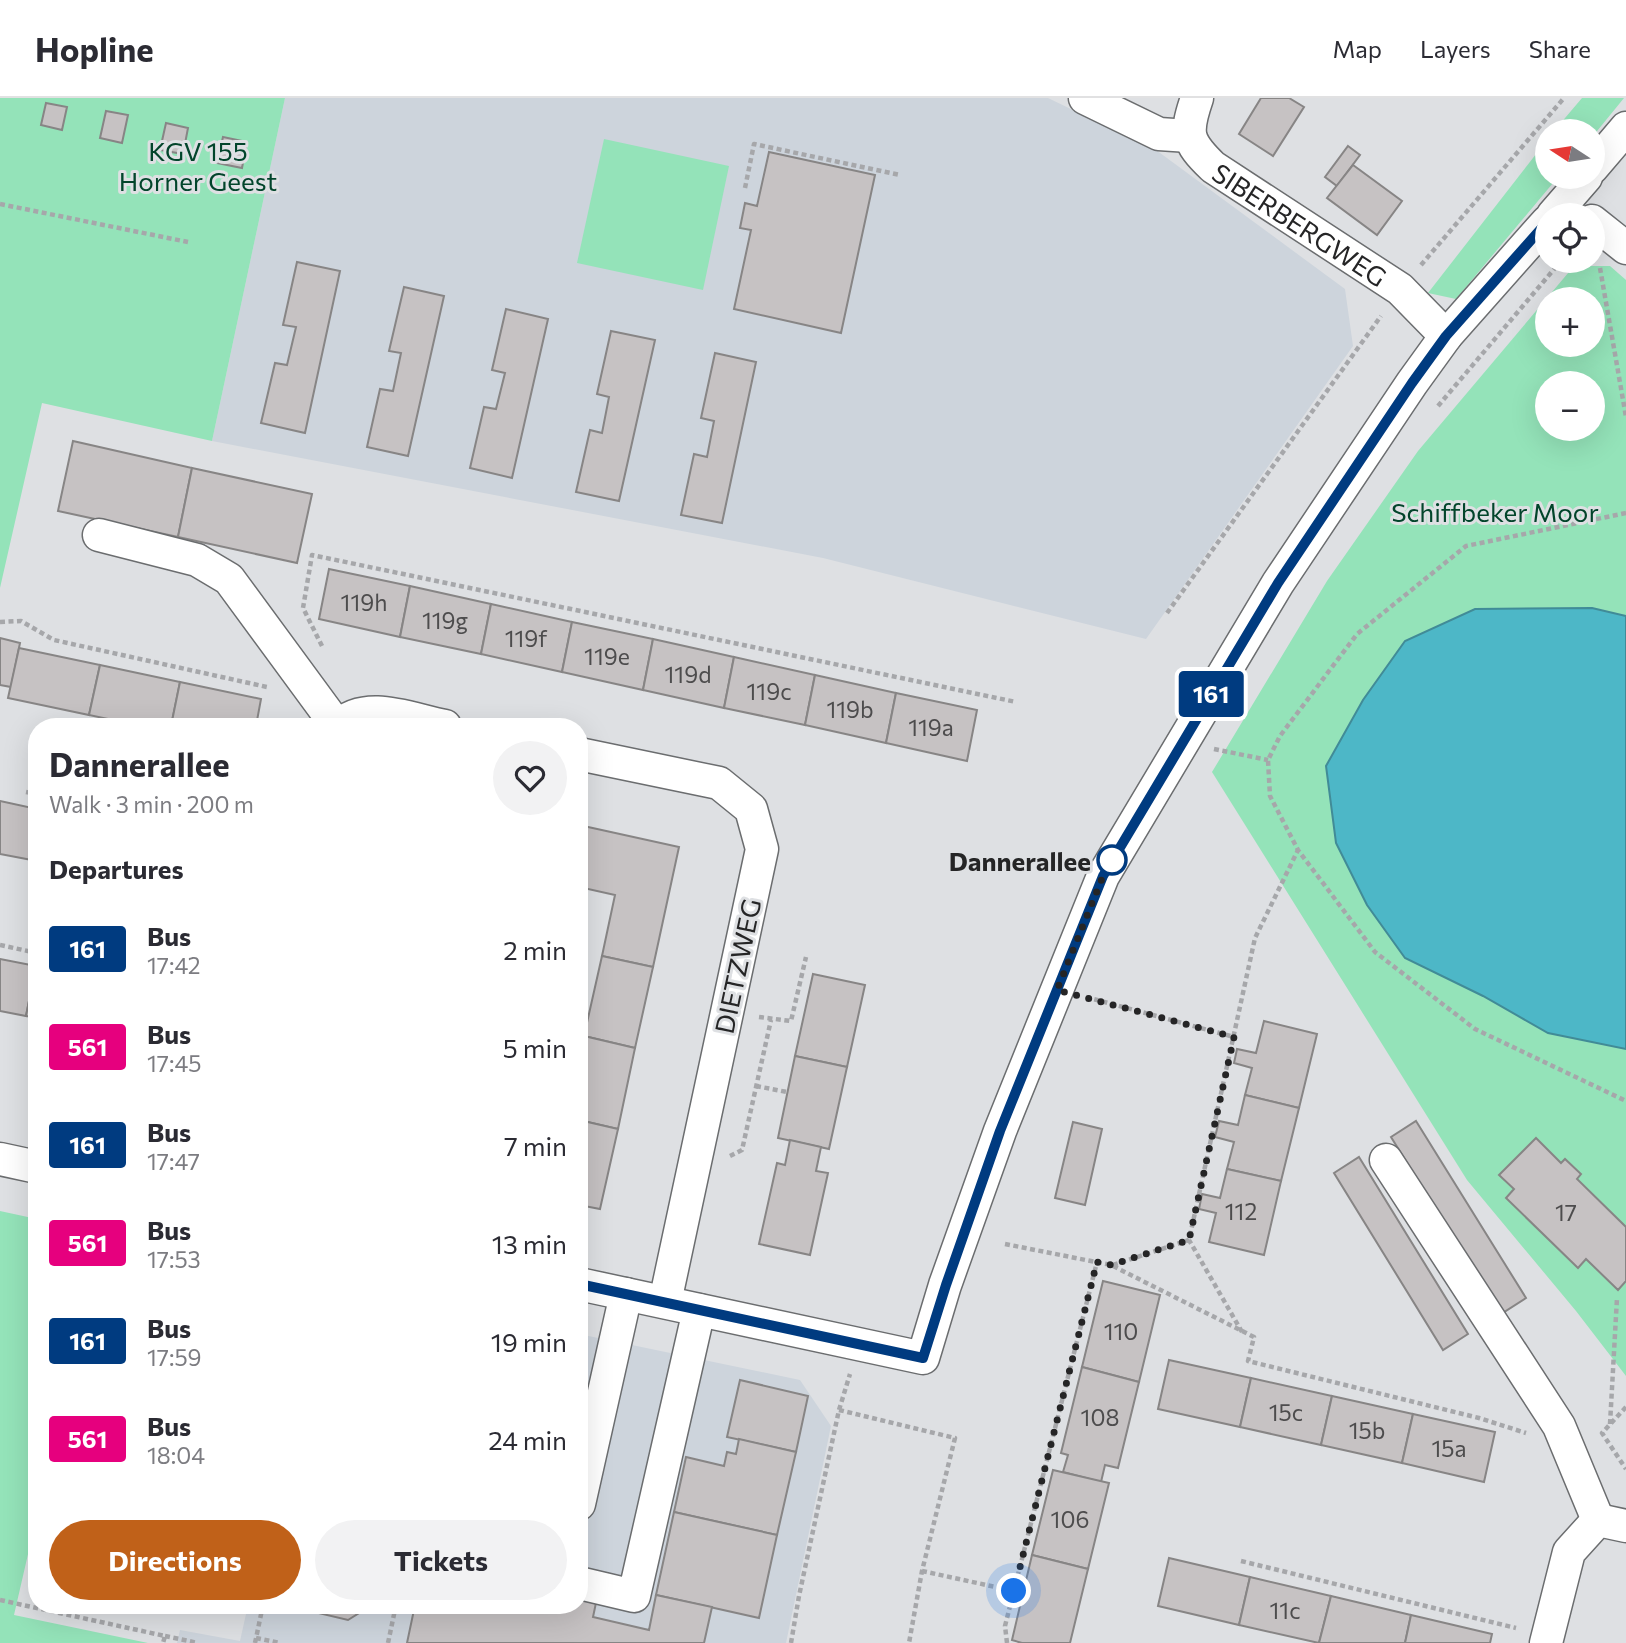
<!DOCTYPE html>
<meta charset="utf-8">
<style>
:root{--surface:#fff;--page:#f2f2f3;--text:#2b2b33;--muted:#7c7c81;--line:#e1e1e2;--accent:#c06119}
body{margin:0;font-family:Commissioner,sans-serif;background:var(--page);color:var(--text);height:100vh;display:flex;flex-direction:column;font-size:26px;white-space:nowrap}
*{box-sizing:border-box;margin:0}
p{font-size:23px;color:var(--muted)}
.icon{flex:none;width:38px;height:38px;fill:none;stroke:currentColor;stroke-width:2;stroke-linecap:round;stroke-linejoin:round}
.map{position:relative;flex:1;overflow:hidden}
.sheet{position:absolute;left:28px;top:620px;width:560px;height:896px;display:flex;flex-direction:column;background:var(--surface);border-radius:28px;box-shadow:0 7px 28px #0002}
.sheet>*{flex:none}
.badge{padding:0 14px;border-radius:5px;font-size:24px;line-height:46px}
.needle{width:46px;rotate:282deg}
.tools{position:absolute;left:1535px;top:21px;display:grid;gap:14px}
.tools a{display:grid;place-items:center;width:70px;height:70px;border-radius:50%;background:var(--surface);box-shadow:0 7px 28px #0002;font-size:35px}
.you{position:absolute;width:35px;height:35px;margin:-18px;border:5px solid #fff;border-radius:50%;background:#1a73e8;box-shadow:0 0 0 10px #1a73e833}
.map>.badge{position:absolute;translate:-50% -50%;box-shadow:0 0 0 4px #fff}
h2{padding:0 21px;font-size:26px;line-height:63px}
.round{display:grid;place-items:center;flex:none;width:74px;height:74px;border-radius:37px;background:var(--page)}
.summary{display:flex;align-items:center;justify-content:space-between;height:119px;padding:0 21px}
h1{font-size:33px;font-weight:700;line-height:52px}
.action{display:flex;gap:14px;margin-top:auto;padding:14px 21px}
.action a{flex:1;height:80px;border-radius:42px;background:var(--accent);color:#fff;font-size:28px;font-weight:700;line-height:80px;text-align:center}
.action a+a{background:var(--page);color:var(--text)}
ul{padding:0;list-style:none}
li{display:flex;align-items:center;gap:21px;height:98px;padding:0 21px}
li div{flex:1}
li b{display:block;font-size:26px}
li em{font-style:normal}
li .badge{min-width:77px;font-weight:700;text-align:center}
header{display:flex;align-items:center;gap:42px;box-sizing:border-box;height:98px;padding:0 35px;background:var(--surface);border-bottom:2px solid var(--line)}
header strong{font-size:33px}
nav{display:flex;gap:38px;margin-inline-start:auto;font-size:24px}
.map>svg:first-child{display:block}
.built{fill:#cdd4dc}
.green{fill:#94e3b9;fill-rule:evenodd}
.water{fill:#4db7c7;stroke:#418b97;stroke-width:2}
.building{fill:#c6c2c3;stroke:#878585;stroke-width:2}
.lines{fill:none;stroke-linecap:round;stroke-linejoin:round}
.minor-casing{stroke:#6b6d6f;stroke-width:35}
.path{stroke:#a6a7aa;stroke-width:4.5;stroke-dasharray:5 3.5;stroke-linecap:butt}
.minor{stroke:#fff;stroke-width:32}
.line-casing{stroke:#fff;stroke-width:16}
.line{stroke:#003b80;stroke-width:10}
.walk{stroke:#252526;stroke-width:7;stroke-dasharray:0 12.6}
.stop-dot{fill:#fff;stroke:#003b80;stroke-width:3.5}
.labels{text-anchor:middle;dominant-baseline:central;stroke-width:6;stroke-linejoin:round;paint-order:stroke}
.number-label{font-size:23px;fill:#4d4c4d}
.park-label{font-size:26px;fill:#02452b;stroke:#dee0e3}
.street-label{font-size:26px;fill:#252526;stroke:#dee0e3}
.stop-label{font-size:26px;font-weight:bold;fill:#252526;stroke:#dee0e3;text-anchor:end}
</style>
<header>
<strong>Hopline</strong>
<nav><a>Map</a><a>Layers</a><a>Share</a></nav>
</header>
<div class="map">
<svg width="1626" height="1545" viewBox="0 0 1626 1545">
<rect width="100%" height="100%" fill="#dee0e3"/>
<!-- built -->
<g class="built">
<path d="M285,0H1048L1156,52L1345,191L1353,248L1146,541L823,460L212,343Z"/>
<path d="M579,1236L800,1282L831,1328L786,1545H177L180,1532L240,1543L248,1507H579Z"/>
</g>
<!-- green -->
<g class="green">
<path d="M0,0H285L212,343L42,305L0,490Z"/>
<path d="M1582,0H1624L1593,38L1592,33H1554Z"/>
<path d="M604,41L729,68L703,192L577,165Z"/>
<path d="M1547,42V79H1558L1456,201L1428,195Z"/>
<path d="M1574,168H1610L1626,182V518L1592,510L1475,511L1405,543L1363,602L1326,668L1483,898L1548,935L1626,951V1278L1576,1213L1467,1082L1212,674L1327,483L1418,353ZM1547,201H1592V247H1547ZM1547,285H1592V331H1547Z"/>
<path d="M0,1113L37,1121V1417L14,1517L148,1545H0Z"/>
</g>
<!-- water -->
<path class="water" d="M1592,510L1626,518V951L1548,935L1483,898L1405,860L1367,807L1336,745L1326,668L1363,602L1405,543L1475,511Z"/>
<!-- building -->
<g class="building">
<path d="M1261,0H1289L1304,9L1273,58L1239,36Z"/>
<path d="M46,5L67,9L62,32L41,27Z"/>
<path d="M106,13L128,17L122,45L100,40Z"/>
<path d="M166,25L188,30L183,56L160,52Z"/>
<path d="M223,39L247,44L242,70L217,65Z"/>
<path d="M1348,48L1360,57L1337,88L1325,79Z"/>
<path d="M769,54L875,77L841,235L734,211L751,132L740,130L745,105L757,108Z"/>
<path d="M1353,67L1402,103L1377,137L1327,100Z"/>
<path d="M297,164L340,173L305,335L261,325L275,265L287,267L296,229L283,227Z"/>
<path d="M404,189L444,198L408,358L367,349L380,291L393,293L401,255L389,253Z"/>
<path d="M506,211L548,221L512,380L470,370L484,309L496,311L505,275L492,272Z"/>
<path d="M611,233L655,242L619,403L576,394L590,332L602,335L609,299L597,296Z"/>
<path d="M715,255L756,264L722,425L681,417L694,356L707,359L714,323L701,320Z"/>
<path d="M73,343L192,370L178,439L58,413Z"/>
<path d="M192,370L312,396L297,465L178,439Z"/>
<path d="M329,471L410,488L400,539L319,521Z"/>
<path d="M410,488L491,506L481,556L400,539Z"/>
<path d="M491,506L572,524L562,574L481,556Z"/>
<path d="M572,524L653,541L643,592L562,574Z"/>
<path d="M0,540L20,545L11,589L0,587Z"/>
<path d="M653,541L734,559L724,610L643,592Z"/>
<path d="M19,550L100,567L89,617L8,600Z"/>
<path d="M734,559L815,577L805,627L724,610Z"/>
<path d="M100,567L180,584L171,628H141L89,617Z"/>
<path d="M815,577L896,595L886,645L805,627Z"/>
<path d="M180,584L261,601L256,628H171Z"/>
<path d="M896,595L977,612L967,663L886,645Z"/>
<path d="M0,703L37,711V763L0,756Z"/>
<path d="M579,727L679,749L653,869L602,858L615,797L579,789Z"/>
<path d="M602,858L653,869L635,950L584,938Z"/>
<path d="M0,861L36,868L26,918L0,913Z"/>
<path d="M36,868H37V920L26,918Z"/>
<path d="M813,876L865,887L847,969L795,958Z"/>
<path d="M1264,923L1317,936L1299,1010L1245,997L1252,970L1234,965L1237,951L1256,955Z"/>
<path d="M584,938L635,950L618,1031L579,1022V961Z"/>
<path d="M795,958L847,969L829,1051L778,1040Z"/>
<path d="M1245,997L1299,1010L1281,1083L1227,1071L1234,1044L1215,1039L1219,1023L1238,1027Z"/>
<path d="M579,1022L618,1031L600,1111L579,1107Z"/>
<path d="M1416,1023L1526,1200L1501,1216L1391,1039Z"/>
<path d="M1073,1024L1102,1031L1085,1107L1055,1100Z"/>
<path d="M1536,1040L1561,1065L1565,1061L1581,1076L1577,1081L1626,1129V1183L1618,1192L1586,1161L1578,1170L1506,1100L1514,1091L1499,1077Z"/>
<path d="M790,1042L821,1049L816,1073L828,1075L810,1157L759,1146L777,1065L785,1067Z"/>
<path d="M1359,1059L1468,1236L1443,1252L1334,1075Z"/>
<path d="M1227,1071L1281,1083L1264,1157L1209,1144L1216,1115L1199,1111L1202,1096L1220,1100Z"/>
<path d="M1103,1183L1160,1197L1139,1284L1082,1269Z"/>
<path d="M1169,1262L1251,1280L1240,1329L1158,1311Z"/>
<path d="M1082,1269L1139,1284L1118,1370L1105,1367L1101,1384L1063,1374L1068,1357L1061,1355Z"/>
<path d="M1251,1280L1332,1298L1321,1347L1240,1329Z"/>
<path d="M740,1282L808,1298L796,1354L727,1339Z"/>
<path d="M1332,1298L1413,1316L1402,1365L1321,1347Z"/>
<path d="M1413,1316L1495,1334L1484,1384L1402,1365Z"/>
<path d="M739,1341L796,1354L777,1437L674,1414L686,1359L724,1368L727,1354L736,1356Z"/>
<path d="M1053,1372L1109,1385L1088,1471L1032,1457Z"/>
<path d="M674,1414L777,1437L759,1520L656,1497Z"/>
<path d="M1032,1457L1088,1471L1070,1545H1022L1012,1542Z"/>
<path d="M1169,1460L1250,1479L1239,1527L1158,1508Z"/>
<path d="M1250,1479L1331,1498L1319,1545L1239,1527Z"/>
<path d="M579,1496L597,1500L593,1519L649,1532L656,1497L712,1509L704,1545H407L415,1507H579Z"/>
<path d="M1331,1498L1411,1517L1405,1545H1319Z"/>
<path d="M296,1507H368L367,1510L348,1522L297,1510Z"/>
<path d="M1411,1517L1492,1536L1490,1545H1405Z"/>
</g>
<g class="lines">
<!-- minor casing -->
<g class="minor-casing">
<g id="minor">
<path d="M1085,0L1159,36L1189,38"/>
<path id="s1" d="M1197,0C1185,35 1186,43 1213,69L1400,191L1446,238"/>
<path d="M1592,70L1626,30"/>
<path d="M1553,117L1586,79"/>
<path d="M1592,123L1626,150"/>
<path d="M99,437L197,462L229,481L337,628"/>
<path d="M339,628C366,601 412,622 445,628"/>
<path d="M579,656L719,685L751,711L762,751L665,1204"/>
<path d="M0,1061L37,1069"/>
<path d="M1386,1062L1559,1328L1598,1422"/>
<path d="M579,1186L923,1260L945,1187L1000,1033L1103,778L1278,485L1412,285L1446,238L1547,124"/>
<path d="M579,1406L626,1196"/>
<path d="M579,1485L634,1498L699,1212"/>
<path d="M1546,1545L1569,1454L1598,1422L1626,1428"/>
</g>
</g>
<!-- path -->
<g class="path">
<path d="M745,90L754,46L900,77"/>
<path d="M0,106L188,144"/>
<path d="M1421,167L1564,0"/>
<path d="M1600,170L1626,319"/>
<path d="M1438,308L1561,163"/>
<path d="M1626,415L1466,448L1357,536L1280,638L1268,662L1270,698L1298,752L1375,854L1475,931L1626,1003"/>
<path d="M1167,515L1381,218"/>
<path d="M0,524L21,523L54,542L267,589"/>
<path d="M322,548L303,510L312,457L1016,604"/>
<path d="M1214,651L1268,662"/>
<path d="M26,694L37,696"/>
<path d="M0,847L37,855"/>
<path d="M579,894L584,875"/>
<path d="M1086,899L1234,939"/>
<path d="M759,919L791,923L806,859"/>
<path d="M756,988L787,994"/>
<path d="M730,1058L742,1052L771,922"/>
<path d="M1005,1146L1111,1167L1254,1239L1248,1263L1479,1320L1526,1335"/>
<path d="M1113,1167L1189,1142"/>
<path d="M1242,1234L1189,1142L1255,840L1298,752"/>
<path d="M1626,1309L1602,1335L1626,1371"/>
<path d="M839,1312L955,1340L922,1473L909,1545"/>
<path d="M1610,1326L1617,1200"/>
<path d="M1241,1463L1516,1530"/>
<path d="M922,1473L1014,1493"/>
<path d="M0,1502L165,1538L163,1545"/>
<path d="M165,1538L198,1545"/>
<path d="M256,1540L280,1545"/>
<path d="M255,1545L263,1507"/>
<path d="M388,1545L396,1507"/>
<path d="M791,1545L799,1498L839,1312L850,1276"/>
<path d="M1007,1545L1005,1528L1097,1164"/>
</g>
<!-- minor -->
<use href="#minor" class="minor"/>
</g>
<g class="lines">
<!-- line casing -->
<g class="line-casing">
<path id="line" d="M579,1186L923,1260L946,1187L1000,1033L1103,778L1278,485L1412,285L1446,238L1547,124"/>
</g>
<!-- line -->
<use href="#line" class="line"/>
<!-- walk -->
<path class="walk" d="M1014,1493L1097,1164L1111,1167L1189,1142L1234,939L1057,892L1103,778L1116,756L1112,762"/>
</g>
<!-- markers -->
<circle class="stop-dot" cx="1112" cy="762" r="14"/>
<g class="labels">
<!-- number labels -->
<g class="number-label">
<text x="364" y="504">119h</text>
<text x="445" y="522">119g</text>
<text x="526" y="540">119f</text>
<text x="607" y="558">119e</text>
<text x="688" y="576">119d</text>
<text x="769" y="593">119c</text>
<text x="850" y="611">119b</text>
<text x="931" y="629">119a</text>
<text x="1241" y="1113">112</text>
<text x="1566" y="1114">17</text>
<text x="1121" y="1233">110</text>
<text x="1286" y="1314">15c</text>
<text x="1100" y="1319">108</text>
<text x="1367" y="1332">15b</text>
<text x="1449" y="1350">15a</text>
<text x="1070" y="1421">106</text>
<text x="1285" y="1512">11c</text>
</g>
<!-- park labels -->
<g class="park-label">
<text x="198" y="52">KGV 155<tspan x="198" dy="30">Horner Geest</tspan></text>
<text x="1495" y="413">Schiffbeker Moor</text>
</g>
<!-- street labels -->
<g class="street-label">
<text stroke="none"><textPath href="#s1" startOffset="182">SIBERBERGWEG</textPath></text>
<text transform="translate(737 868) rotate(-78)">DIETZWEG</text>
</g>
<!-- stop labels -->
<g class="stop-label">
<text x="1091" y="762">Dannerallee</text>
</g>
</g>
</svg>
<div class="tools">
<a><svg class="needle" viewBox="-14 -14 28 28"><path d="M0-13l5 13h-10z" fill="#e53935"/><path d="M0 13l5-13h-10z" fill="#7c7c81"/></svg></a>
<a><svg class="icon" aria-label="locate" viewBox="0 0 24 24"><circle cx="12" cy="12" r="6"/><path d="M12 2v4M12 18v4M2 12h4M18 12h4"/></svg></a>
<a>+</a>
<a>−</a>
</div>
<div class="you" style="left:1014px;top:1493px"></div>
<b class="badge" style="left:1211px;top:596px;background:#003b80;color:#fff">161</b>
<section class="sheet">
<div class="summary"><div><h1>Dannerallee</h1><p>Walk · 3 min · 200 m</p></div><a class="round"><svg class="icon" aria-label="heart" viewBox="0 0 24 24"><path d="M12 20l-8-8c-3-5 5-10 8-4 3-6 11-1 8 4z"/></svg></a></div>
<h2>Departures</h2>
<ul>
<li><span class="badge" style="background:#003b80;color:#fff">161</span><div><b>Bus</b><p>17:42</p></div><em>2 min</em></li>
<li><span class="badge" style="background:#e6007e;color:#fff">561</span><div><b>Bus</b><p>17:45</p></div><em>5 min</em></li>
<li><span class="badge" style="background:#003b80;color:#fff">161</span><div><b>Bus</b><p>17:47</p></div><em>7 min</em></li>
<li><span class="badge" style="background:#e6007e;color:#fff">561</span><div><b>Bus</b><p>17:53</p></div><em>13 min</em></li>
<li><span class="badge" style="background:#003b80;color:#fff">161</span><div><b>Bus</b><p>17:59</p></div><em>19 min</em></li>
<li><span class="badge" style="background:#e6007e;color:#fff">561</span><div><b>Bus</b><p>18:04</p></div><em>24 min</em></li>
</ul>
<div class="action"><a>Directions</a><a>Tickets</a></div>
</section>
</div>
